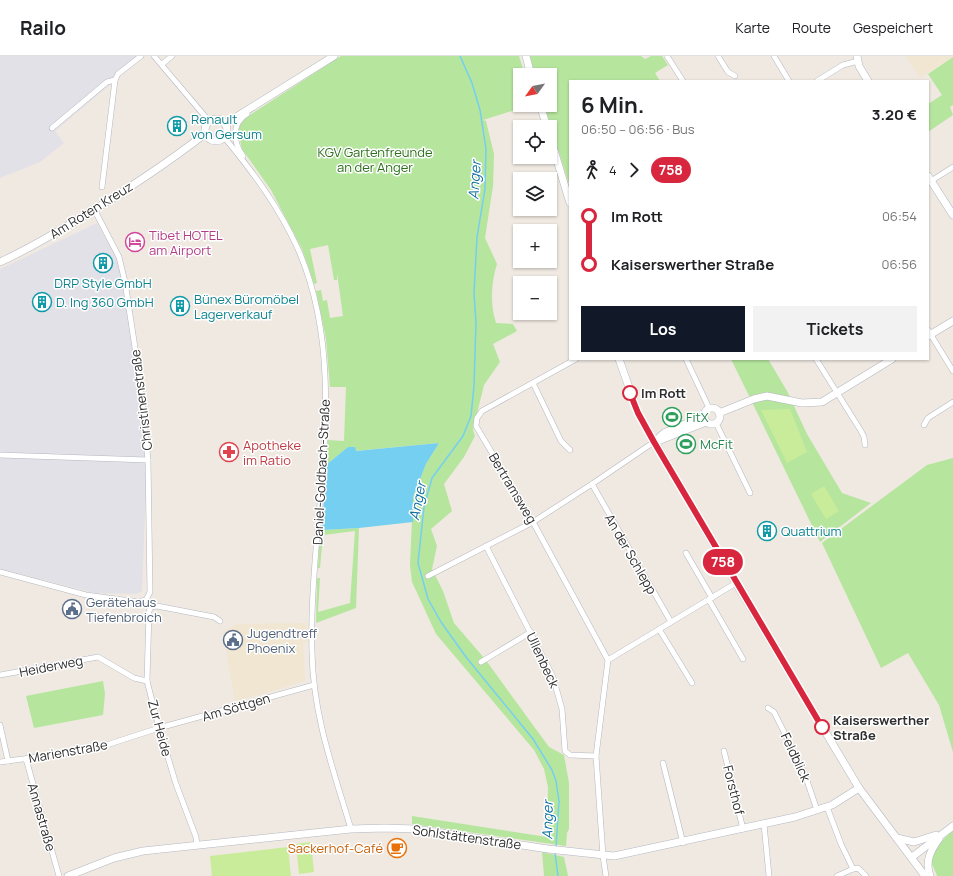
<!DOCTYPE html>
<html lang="de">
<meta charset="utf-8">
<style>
:root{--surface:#fff;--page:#f2f2f2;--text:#202124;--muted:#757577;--line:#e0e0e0;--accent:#111827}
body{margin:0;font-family:Manrope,sans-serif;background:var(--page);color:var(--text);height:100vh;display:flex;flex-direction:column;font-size:15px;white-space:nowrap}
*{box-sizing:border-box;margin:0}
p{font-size:13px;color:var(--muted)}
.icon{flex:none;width:22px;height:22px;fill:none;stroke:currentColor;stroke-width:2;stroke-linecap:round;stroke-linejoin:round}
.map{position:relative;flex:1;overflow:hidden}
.panel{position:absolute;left:569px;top:24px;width:360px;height:280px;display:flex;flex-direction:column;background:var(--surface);border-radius:0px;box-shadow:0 1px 3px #0004}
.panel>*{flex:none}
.badge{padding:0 8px;border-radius:13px;font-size:14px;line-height:26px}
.needle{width:26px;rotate:237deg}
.controls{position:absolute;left:513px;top:12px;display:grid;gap:8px}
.controls a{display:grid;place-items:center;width:44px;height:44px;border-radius:0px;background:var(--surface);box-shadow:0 1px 3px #0004;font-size:20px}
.map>.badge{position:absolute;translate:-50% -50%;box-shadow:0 0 0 2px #fff}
.legs{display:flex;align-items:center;gap:6px;height:44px;padding:0 12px;font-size:13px}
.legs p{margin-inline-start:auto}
.headline{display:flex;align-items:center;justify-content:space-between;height:68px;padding:0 12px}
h1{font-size:22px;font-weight:700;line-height:30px}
.cta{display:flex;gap:8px;margin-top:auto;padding:8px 12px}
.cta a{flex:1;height:46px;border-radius:0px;background:var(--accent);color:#fff;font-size:16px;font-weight:700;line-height:46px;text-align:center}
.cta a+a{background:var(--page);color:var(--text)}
ul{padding:0 12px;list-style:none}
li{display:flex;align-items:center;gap:14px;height:48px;font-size:15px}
li i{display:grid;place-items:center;width:6px;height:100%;margin:0 5px;background:currentColor}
li i::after{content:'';width:10px;height:10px;margin:-5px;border:3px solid;border-radius:50%;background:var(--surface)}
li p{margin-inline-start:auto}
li:first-child i{background:linear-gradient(#0000 50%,currentColor 0)}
li:last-child i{background:linear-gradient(currentColor 50%,#0000 0)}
header{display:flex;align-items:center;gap:24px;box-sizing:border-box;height:56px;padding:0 20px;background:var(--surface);border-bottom:1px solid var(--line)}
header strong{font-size:19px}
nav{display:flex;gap:22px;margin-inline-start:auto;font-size:14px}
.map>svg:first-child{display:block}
.industrial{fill:#e3e1e8}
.education{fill:#f0e6d1}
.green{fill:#b6e59e}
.pitch{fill:#c9ec9a}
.water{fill:#75cff0}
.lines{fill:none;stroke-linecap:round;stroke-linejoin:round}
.stream{stroke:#75cff0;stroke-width:1.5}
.street-casing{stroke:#b4b7c1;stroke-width:6}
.secondary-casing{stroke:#b4b7c1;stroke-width:8}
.street{stroke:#fff;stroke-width:5}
.secondary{stroke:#fff;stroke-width:7}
.line-1-casing{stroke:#fff;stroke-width:9}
.line-1{stroke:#d7263d;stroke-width:6}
.stop-1-dot{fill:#fff;stroke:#d7263d;stroke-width:2}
.labels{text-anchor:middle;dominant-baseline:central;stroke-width:3;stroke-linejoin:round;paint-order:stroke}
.culture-label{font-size:13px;fill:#0d838f;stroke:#fff;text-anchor:start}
.park-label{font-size:13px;fill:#2c6e1b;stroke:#fff}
.street-label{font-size:13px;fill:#2e2e2e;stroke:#fff}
.hotel-label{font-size:13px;fill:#b23c85;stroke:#fff;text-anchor:start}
.stop-label{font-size:13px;font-weight:bold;fill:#2e2e2e;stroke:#fff;text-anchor:start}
.leisure-label{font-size:13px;fill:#27864d;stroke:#fff;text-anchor:start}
.health-label{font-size:13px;fill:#be3a42;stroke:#fff;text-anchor:start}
.service-label{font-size:13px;fill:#4e5e75;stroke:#fff;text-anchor:start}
.food-label{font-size:13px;fill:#c56008;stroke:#fff;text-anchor:end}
.water-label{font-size:14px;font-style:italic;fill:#0d6fa3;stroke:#fff}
</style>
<header>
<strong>Railo</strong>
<nav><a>Karte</a><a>Route</a><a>Gespeichert</a></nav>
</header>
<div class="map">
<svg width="953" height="820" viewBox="0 0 953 820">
<rect width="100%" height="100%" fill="#efe9e1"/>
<!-- industrial -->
<g class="industrial">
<path d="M0,0H144L55,75L64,87L40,106L0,122Z"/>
<path d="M97,167L115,199L124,227L137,314L147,404L142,535L136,538L95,537L0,513V213Z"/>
</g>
<!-- education -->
<g class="education">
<path d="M906,0H953L920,22Z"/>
<path d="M307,567V586H303L305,625L235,646L223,576L236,568Z"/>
</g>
<!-- green -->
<g class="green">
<path d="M341,0H519L525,19H520V49H531L483,64L486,65L494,98L493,130L485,182L497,208C491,226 490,249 496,267L513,268L517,275L493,288L500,306L484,329L473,374L475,380L464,401L444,428L452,455L431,473L437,490L432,513L443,535L454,567L485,603L549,691L564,699L569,727V773L567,777L566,790L412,768V760L547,781L548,731L544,713L534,694L436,578L412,526L410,509L413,441L426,408L439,387L355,395L348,391L326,409L328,384L344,385L346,331H330L326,283L316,235L321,234L323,245L327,244L330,262L343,260L337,217V224H334L328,189L310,193L317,227L314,228L302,193L271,134L242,93L238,75L242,64Z"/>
<path d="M528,0H641L645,3L651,0H662L668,9L655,17L660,25H570V131L544,49H550V19H534Z"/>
<path d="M953,1V49L950,51L953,59L928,76V48L942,39L928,18Z"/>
<path d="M731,303H768L787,335L807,378L842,437L871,447L820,486Z"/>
<path d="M953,402V696L939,649L908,597L881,612L822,487L927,409Z"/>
<path d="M359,472L356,552L316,567L317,522H320L318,556L350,547L355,475L323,479L320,512H318L320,474Z"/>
<path d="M103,625L105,638L103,659L34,672L26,640Z"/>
<path d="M953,774V820H937C936,816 932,809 931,805C929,796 947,780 953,774Z"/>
<path d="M542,796L564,801L568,820H544Z"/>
</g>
<!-- pitch -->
<g class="pitch">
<path d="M790,353L807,396L787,407L761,354Z"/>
<path d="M824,430L839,455L826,463L811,438Z"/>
<path d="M311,786L314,816L299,818L296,788Z"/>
<path d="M288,791L291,820H212L210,800Z"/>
</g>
<!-- water -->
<path class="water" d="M439,387L426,408L413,441V466L359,472L322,474L326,409L348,391H355L356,395Z"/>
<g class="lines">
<!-- stream -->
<g class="stream">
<path d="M460,0L472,27L480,54L486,93L485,133L477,181L474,237L476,266L474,330L471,360L463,380L432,422L424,451L418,507L428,543L441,566L466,601L533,683L552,714L556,725L559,745L556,791"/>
<path d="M555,797L558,820"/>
</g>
<!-- street casing -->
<g class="street-casing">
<g id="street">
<path d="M154,0L209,65"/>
<path d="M667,0L683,25"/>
<path d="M718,0L728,16L735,20"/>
<path d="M774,0L789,25"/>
<path d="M162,8L172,0"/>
<path d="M817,25L843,9L858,5"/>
<path d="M52,72L107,26L115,24"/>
<path d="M224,81C253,116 279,151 298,193C353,318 308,464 312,596C313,659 333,713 351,773"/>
<path d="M243,100C233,86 231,68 247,58"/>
<path d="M931,125L953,111"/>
<path d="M102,131L115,24L118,18L141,0"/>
<path d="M928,274L953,315"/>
<path d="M576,303L482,355L477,362L476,370L533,466L608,604"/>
<path d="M686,303L709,352"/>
<path d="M816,303L861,375L864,381L865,389"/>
<path d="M533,327L561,385L570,394"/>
<path d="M716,367L750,437"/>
<path d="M924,369L928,362L953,346"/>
<path d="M0,399L148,404"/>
<path d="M592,428L671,566"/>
<path d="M486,490L553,621L562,653L565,695L570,699L596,700"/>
<path d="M686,497L712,542"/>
<path d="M0,516L86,539L138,546L146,544L150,536L148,404L139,318L125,226L119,201L94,153"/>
<path d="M428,520L533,466L592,428L654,386"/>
<path d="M709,544L743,603"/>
<path d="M151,551L149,555L147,625L159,672L176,728L196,781L197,789"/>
<path d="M151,551L157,550L214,561L220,565"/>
<path d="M659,573L692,627"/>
<path d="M481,606L531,576"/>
<path d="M0,619L98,601L134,622L147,625"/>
<path d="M768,652L774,656L804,716L817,754"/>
<path d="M0,669L8,705"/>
<path d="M724,695L743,773"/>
<path d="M26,703L59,820"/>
<path d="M0,706L91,694L159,672L314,629"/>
<path d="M663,707L683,787"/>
<path d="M827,751L841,788L853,813L858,812L866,820"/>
<path d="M764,768L769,820"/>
<path d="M606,820L603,800L596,700L608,604L736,527"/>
<path d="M837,820L853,813"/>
</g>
</g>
<!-- secondary casing -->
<g class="secondary-casing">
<g id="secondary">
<path d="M526,0L531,19"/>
<path d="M857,0L859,10L868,25"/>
<path d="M540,49L547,71"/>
<circle cx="216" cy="74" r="11"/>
<path d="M225,68L334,0"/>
<path d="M550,81L570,147"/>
<path d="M928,120L953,159"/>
<path d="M0,206C27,194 52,179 77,164C122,137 165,109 206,77"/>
<path d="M928,280L953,265"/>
<path d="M619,303L638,357L736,527L859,732L925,820"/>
<circle cx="712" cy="360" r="8"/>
<path d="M719,357L754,343L767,340L802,347L822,346L892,303"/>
<path d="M658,385L706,366"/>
<path d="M654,386L664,377L704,360"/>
<path d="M897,782L914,786L936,779"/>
<path d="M912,801L953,770"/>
<path d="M68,820L114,802L143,795L351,773L385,772L415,773L548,793L614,800L795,761L832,749L859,732"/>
<path d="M930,820C925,806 930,795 939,783"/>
</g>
</g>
<!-- street -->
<use href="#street" class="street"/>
<!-- secondary -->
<use href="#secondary" class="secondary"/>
</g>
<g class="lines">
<!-- line-1 casing -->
<g class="line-1-casing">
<path id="line-1" d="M630,337L638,357L654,386L822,671"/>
</g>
<!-- line-1 -->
<use href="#line-1" class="line-1"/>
</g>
<!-- icons -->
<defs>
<g id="building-ring" transform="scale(1)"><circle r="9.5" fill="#fff" stroke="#0f9aa8" stroke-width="1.5"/><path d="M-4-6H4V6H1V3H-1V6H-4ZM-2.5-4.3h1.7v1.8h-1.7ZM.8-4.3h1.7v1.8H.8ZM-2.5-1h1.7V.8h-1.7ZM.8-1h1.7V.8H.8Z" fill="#0f9aa8"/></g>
<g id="hotel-ring" transform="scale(1)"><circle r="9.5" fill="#fff" stroke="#d1479c" stroke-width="1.5"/><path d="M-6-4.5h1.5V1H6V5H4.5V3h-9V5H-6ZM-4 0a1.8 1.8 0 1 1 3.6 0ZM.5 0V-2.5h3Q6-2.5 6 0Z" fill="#d1479c"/></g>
<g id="stadium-ring" transform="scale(1)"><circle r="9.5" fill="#fff" stroke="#2e9e5b" stroke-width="1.5"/><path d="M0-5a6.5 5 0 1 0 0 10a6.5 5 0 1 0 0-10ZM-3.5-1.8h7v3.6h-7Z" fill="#2e9e5b"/></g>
<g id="pharmacy-ring" transform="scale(1)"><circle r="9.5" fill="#fff" stroke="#e0444e" stroke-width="1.5"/><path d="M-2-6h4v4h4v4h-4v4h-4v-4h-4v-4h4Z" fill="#e0444e"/></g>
<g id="civic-ring" transform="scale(1)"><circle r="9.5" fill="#fff" stroke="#5c6f8a" stroke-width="1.5"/><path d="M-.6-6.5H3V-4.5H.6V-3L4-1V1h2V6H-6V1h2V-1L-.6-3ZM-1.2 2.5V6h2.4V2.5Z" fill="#5c6f8a"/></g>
<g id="cafe-ring" transform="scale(1)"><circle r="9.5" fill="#fff" stroke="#e8710a" stroke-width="1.5"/><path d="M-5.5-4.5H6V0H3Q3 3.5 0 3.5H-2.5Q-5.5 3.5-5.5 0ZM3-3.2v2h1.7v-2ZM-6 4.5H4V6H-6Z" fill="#e8710a"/></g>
</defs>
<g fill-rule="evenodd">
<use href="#building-ring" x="177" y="70"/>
<use href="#hotel-ring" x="135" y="186"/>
<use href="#building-ring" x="103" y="207"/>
<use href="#building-ring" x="42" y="246"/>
<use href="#building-ring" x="180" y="250"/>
<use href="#stadium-ring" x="672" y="361"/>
<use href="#stadium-ring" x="686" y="388"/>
<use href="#pharmacy-ring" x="229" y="396"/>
<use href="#building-ring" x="767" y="475"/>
<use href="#civic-ring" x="72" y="553"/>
<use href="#civic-ring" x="233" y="584"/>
<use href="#cafe-ring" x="397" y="792"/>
</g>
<!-- markers -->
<g class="stop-1-dot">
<circle cx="630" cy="337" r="7"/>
<circle cx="822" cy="671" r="7"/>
</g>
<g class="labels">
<!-- culture labels -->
<g class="culture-label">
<text x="191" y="63">Renault<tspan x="191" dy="15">von Gersum</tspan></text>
<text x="103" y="227" text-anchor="middle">DRP Style GmbH</text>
<text x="194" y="243">Bünex Büromöbel<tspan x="194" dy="15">Lagerverkauf</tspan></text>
<text x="56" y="246">D. Ing 360 GmbH</text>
<text x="781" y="475">Quattrium</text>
</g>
<!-- park labels -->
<g class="park-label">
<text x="375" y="96">KGV Gartenfreunde<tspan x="375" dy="15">an der Anger</tspan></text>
</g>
<!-- street labels -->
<g class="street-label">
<text transform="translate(91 154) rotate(-32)">Am Roten Kreuz</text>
<text transform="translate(141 344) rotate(-97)">Christinenstraße</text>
<text transform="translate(321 416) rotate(-87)">Daniel-Goldbach-Straße</text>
<text transform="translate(513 432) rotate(59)">Bertramsweg</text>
<text transform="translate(631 498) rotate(60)">An der Schlepp</text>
<text transform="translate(543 604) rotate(65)">Ullenbeck</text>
<text transform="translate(51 610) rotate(-11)">Heiderweg</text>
<text transform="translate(236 651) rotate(-16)">Am Söttgen</text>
<text transform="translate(160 672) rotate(75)">Zur Heide</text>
<text transform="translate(68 695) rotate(-10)">Marienstraße</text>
<text transform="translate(796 701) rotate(65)">Feldblick</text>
<text transform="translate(734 734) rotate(76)">Forsthof</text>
<text transform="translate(42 761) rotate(74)">Annastraße</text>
<text transform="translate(467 781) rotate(8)">Sohlstättenstraße</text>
</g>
<!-- hotel labels -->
<g class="hotel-label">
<text x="149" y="179">Tibet HOTEL<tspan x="149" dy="15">am Airport</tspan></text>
</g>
<!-- stop labels -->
<g class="stop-label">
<text x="641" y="337">Im Rott</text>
<text x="833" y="664">Kaiserswerther<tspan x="833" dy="15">Straße</tspan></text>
</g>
<!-- leisure labels -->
<g class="leisure-label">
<text x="686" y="361">FitX</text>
<text x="700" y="388">McFit</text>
</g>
<!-- health labels -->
<g class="health-label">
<text x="243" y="389">Apotheke<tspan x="243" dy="15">im Ratio</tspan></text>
</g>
<!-- service labels -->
<g class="service-label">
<text x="86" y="546">Gerätehaus<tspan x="86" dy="15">Tiefenbroich</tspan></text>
<text x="247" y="577">Jugendtreff<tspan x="247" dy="15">Phoenix</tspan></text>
</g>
<!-- food labels -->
<g class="food-label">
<text x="383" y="792">Sackerhof-Café</text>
</g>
<!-- water labels -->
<g class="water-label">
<text transform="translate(474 124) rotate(-86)">Anger</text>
<text transform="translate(417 445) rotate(-79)">Anger</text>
<text transform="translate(547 764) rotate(-89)">Anger</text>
</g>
</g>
</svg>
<div class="controls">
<a><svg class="needle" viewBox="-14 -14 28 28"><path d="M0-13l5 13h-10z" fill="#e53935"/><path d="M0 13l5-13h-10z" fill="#757577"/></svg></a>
<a><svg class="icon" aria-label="locate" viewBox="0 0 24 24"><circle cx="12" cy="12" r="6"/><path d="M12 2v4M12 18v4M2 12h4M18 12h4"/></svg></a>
<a><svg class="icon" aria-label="layers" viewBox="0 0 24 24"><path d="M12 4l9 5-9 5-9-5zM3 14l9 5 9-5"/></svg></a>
<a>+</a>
<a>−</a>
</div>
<b class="badge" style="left:723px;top:506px;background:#d7263d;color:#fff">758</b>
<section class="panel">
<div class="headline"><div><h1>6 Min.</h1><p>06:50 – 06:56 · Bus</p></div><b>3.20 €</b></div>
<div class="legs"><svg class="icon" aria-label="walk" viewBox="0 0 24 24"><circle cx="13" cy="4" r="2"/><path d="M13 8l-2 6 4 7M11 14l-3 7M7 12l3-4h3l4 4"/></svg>4<svg class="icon" aria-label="forward" viewBox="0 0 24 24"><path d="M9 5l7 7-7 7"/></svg><b class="badge" style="background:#d7263d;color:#fff">758</b></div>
<ul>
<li><i style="color:#d7263d"></i><b>Im Rott</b><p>06:54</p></li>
<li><i style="color:#d7263d"></i><b>Kaiserswerther Straße</b><p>06:56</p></li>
</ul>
<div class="cta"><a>Los</a><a>Tickets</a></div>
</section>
</div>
